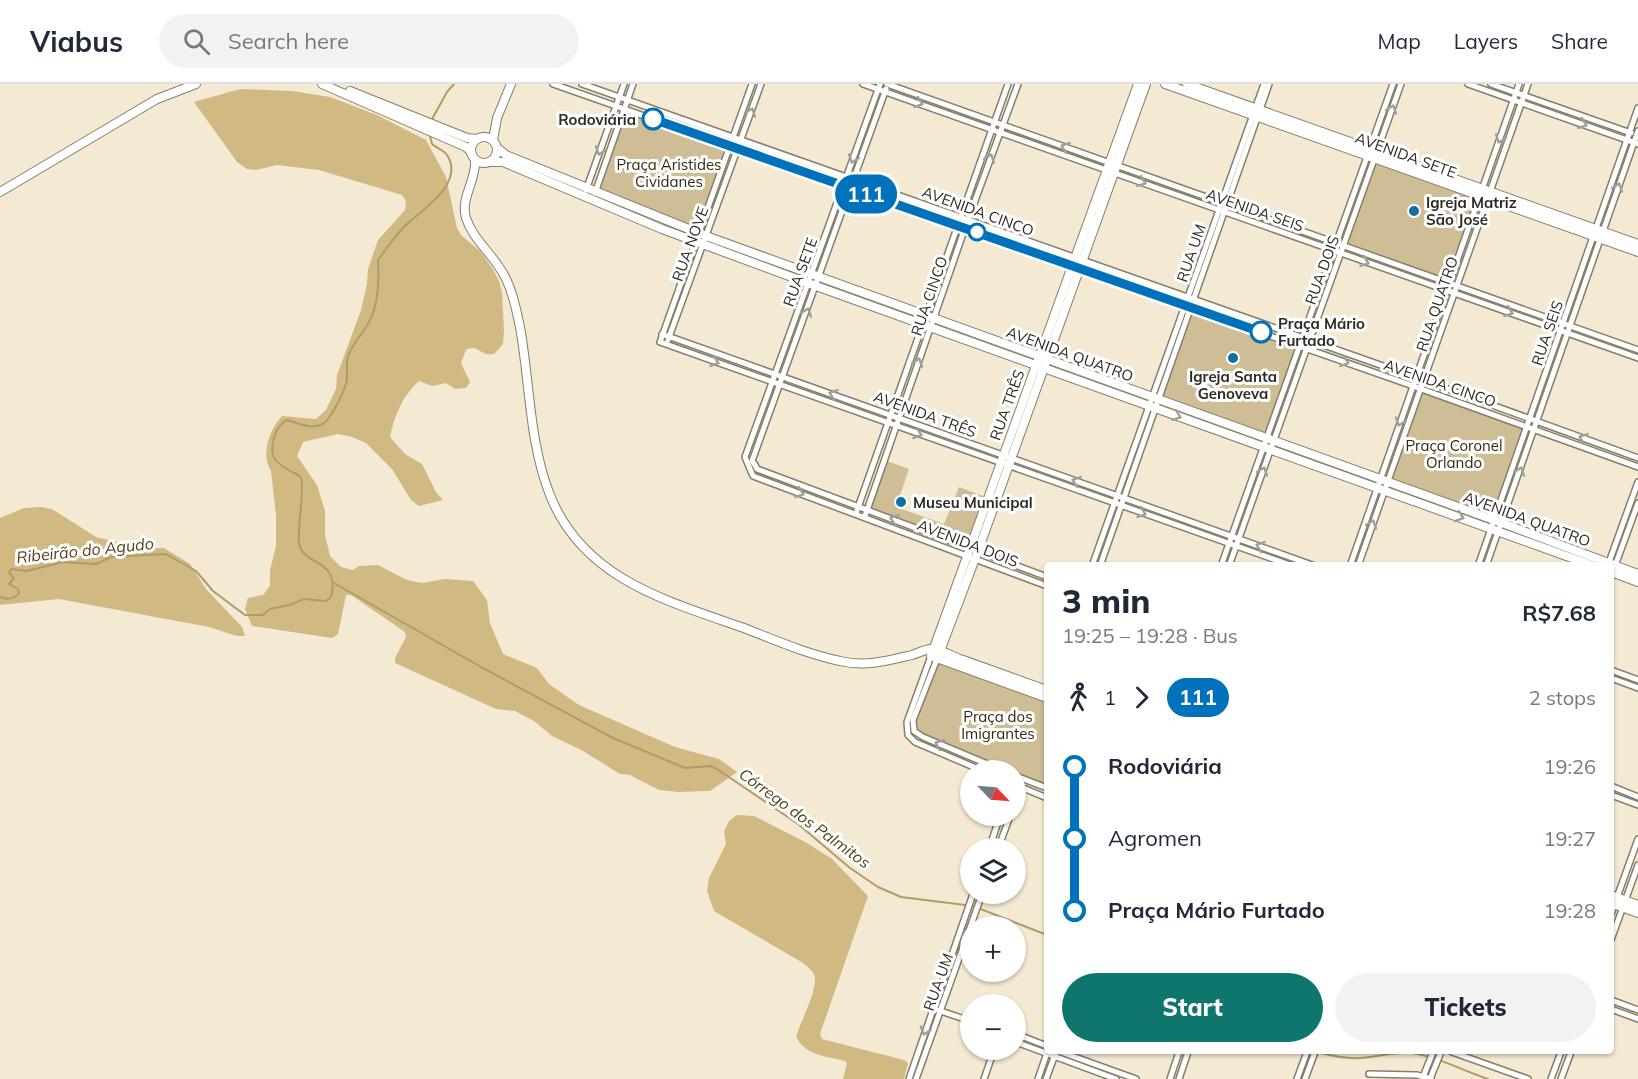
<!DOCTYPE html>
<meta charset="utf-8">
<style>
:root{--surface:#fff;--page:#f2f2f3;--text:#1f2937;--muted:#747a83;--line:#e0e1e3;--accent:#0f766e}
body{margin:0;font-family:Mulish,sans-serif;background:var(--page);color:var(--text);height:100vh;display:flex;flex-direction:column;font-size:22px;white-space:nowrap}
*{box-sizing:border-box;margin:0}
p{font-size:20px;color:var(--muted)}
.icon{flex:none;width:33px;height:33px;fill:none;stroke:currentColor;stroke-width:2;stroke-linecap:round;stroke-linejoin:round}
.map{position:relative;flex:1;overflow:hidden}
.details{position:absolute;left:1044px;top:478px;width:570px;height:492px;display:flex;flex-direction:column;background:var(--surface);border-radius:6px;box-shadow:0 2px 4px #0004}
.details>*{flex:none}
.badge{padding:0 12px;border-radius:20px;font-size:21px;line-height:39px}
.needle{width:39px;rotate:115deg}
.tools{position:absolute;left:960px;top:676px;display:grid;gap:12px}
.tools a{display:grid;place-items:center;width:66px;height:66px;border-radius:50%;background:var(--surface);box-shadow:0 2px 4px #0004;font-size:30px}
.map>.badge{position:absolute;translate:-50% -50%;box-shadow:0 0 0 3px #fff}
.legs{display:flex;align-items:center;gap:9px;height:66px;padding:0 18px;font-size:20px}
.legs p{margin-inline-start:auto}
.summary{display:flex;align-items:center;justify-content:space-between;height:102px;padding:0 18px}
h1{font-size:33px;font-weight:800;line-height:45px}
.action{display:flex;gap:12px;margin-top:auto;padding:12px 18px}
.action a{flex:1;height:69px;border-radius:36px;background:var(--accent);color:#fff;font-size:24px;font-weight:800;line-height:69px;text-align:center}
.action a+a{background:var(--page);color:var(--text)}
ul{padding:0 18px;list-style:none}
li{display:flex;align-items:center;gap:21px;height:72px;font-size:22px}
li i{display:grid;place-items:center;width:9px;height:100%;margin:0 8px;background:currentColor}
li i::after{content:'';width:15px;height:15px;margin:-8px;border:4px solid;border-radius:50%;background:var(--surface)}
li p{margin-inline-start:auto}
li:first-child i{background:linear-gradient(#0000 50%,currentColor 0)}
li:last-child i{background:linear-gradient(currentColor 50%,#0000 0)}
header{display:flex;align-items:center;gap:36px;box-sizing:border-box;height:84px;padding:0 30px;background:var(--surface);border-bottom:2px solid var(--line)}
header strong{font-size:28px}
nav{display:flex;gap:33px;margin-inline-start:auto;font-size:21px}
.search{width:420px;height:54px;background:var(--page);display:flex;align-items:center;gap:15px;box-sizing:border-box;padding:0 21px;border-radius:33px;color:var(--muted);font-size:22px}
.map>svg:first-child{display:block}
.green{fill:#cfbd96}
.forest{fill:#d1b983}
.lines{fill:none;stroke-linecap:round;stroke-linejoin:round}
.stream{stroke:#b29b66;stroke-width:2}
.street-casing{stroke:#877e6a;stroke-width:8}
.secondary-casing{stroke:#877e6a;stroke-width:10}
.street{stroke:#fff;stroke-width:5}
.secondary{stroke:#fff;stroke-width:8}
.oneway{stroke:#a09f9b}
.line-1-casing{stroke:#fff;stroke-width:14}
.line-1{stroke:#0072bc;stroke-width:9}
.stop-1-dot{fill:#fff;stroke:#0072bc;stroke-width:3}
.poi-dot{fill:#10719f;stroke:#fff;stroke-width:2}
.labels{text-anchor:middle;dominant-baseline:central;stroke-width:6;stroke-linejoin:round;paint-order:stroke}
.stop-label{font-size:15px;font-weight:bold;fill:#2d2a21;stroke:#fff;text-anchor:end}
.street-label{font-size:15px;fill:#2d2a21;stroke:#fff}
.park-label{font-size:15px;fill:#342a11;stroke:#fff}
.poi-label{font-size:15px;font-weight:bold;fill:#2d2a21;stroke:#fff;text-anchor:start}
.water-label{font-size:16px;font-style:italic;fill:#544319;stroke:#fff}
</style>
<header>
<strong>Viabus</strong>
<div class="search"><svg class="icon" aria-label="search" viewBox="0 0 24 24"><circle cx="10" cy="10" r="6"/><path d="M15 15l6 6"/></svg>Search here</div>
<nav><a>Map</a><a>Layers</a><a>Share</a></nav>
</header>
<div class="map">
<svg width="1638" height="995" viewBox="0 0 1638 995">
<rect width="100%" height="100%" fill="#f4ead3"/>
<!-- green -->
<g class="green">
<path d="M624,24L731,62L699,150L595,108Z"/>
<path d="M1374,74L1480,112L1450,198L1344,161Z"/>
<path d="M1192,224L1299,262L1266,354L1159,316Z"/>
<path d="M1421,305L1527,342L1494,436L1387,399Z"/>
<path d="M884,376L909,385L896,423L944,440L959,403L988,414L970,464L867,425Z"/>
<path d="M938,576L1047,616V703L1016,691V687H1005L916,649L913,639Z"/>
</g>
<!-- forest -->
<g class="forest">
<path d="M240,5L292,7L330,13L377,31L426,56L446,93L457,144L461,151L481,168L494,187L499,197L502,209L504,246L503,260L494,270C491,270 488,271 486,270C477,267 476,261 466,266L461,279L470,298L466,304L455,305L446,299L432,302L419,297C403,311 394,332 390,353L405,370L422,380L436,408L443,416L419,422L411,416L392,385L366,359L352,353L338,350L303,358L297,372L317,401L325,427V451L330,472L341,483L353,486L359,482L378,481L407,496L422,499L445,495L473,497L487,516L490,539L503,570L537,584L549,600L579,621L675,663L719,675L737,688L710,707L678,708L659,706L630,691L620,690L583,667L552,652L534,637L515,627L496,625L395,579V574L406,553L405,548L351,511H346L338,550L332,554L252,542L245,525L248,514L263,511L270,502V486L276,462V431L271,387C260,370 270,345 282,332L316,335L326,326L336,305L337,291L361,226L367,200L368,185L378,156L405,126L406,117L402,111L392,108L319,86L277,81L256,86L247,85L237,78L194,18Z"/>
<path d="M41,423L52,425L96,453L143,464H164L190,480L206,505L242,543L245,552H237L209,543L59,515L0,521V434L24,424Z"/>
<path d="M737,731L754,732L807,759L832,775L868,812L820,950L822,955L904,976L908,979L904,995H843L847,979L845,977C826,972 806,972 796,953C801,936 816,910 815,893C814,887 807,883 803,879L714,827L707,807L709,794L726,760L724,747L729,737Z"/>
</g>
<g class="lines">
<!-- stream -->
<g class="stream">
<path d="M431,37L447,8L454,0"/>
<path d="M334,499L481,583L613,654L685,684L710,682L717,685L798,740L850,784L878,803L901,813L973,822L1047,851"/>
<path d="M0,513C6,516 15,515 19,509L18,505L9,500L14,494L9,489L11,485L27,487L63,478L96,480L111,473L166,470L196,487L213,507L245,531H263L270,525L289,521L304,515L326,517L331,513C341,474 303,483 299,459C297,445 305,401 301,394C299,390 293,389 290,387C274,377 269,373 274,354C276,346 279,340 287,336C298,339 311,346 323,340C331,335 343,309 346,300C349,291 345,280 348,272C353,258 364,249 370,236C378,220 379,194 378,176C387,164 396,150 408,139C424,125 465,98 447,71C444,66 436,64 432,60L429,48"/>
<path d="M1318,968C1332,972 1346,975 1360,974C1377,973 1395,967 1412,969C1439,973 1463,987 1488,995"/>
</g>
<!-- street casing -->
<g class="street-casing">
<g id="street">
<path d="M553,0L1413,302L1638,383"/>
<path d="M582,0L1423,296L1638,374"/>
<path d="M752,0L660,258L1293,482"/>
<path d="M863,0L1638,274"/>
<path d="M880,0L745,373L753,392L1047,502"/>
<path d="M887,0L1638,266"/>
<path d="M1468,0L1638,60"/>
<path d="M1491,0L1631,49"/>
<path d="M586,106L624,0"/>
<path d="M595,109L633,0"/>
<path d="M662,250L1315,482"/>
<path d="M668,256L761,0"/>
<path d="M755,381L752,377L886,5"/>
<path d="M755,381L757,385L1047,493"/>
<path d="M856,429L1008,0"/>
<path d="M865,432L965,144L1018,0"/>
<path d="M1608,481L1638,398"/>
<path d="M1092,482L1264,0"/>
<path d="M1100,482L1269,0"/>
<path d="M1221,482L1393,0"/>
<path d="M1229,482L1401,0"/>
<path d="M1350,482L1519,0"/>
<path d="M1358,482L1528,0"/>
<path d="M1478,482L1638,24"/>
<path d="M1486,482L1638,47"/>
<path d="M1611,493L1638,419"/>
<path d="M931,572L907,638L908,651L915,658L983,687"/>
<path d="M937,575L913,636L914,647L923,653L1004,687"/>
<path d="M1611,586L1638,596"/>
<path d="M1611,594L1638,604"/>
<path d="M1016,692L1047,704"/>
<path d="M1016,701L1047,714"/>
<path d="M1611,702L1638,713"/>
<path d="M1611,711L1638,721"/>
<path d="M1016,717L1021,701"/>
<path d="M989,765L1000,732"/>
<path d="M998,765L1010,732"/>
<path d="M1611,830L1638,755"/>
<path d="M1611,856L1638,781"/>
<path d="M1611,916L1638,926"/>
<path d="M932,924L970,937"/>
<path d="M1611,925L1638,935"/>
<path d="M1016,950L1047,962"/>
<path d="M1016,958L1116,995"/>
<path d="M1061,968L1136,995"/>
<path d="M1452,968L1528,995"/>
<path d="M1369,990L1417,991L1431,995"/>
<path d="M1423,993L1433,968"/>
<path d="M909,995L973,810"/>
<path d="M916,995L982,810"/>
<path d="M984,995L994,966"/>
<path d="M1038,995L1047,969"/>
<path d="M1046,995L1056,968"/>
<path d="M1170,995L1179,968"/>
<path d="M1179,995L1188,968"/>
<path d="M1297,995L1307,968"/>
<path d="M1305,995L1315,968"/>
<path d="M1430,995L1441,968"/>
<path d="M1551,995L1561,968"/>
<path d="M1561,995L1571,968"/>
</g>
</g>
<!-- secondary casing -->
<g class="secondary-casing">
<g id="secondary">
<path d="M322,0L466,63L471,68"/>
<path d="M1165,0L1638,168"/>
<path d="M1187,0L1638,160"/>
<path d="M350,7L467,54L477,55"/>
<circle cx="484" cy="66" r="13"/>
<path d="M493,56L497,34L511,0"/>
<path d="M497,64L506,71L706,152L1494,436L1638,490"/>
<path d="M475,76C477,95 460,114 466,134C472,153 488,166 499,183C511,199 516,224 520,243C530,299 529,358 550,411C583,495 667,517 744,544C775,556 807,570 840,577C865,583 887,577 912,571C918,569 924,566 930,565C939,564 952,572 960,575C989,585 1018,596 1047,606"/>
<path d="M491,78H503L662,145L816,202L1594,482"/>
<path d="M0,108L157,15L196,0"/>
<path d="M1611,488L1638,498"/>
<path d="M931,572L1138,0"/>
<path d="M934,573L1047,614"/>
<path d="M937,575L978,467L1146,0"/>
<path d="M1611,811L1638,821"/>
<path d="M1611,819L1638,829"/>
</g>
</g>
<!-- street -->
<use href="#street" class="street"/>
<!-- secondary -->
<use href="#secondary" class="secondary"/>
</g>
<!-- one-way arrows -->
<defs><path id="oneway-chevron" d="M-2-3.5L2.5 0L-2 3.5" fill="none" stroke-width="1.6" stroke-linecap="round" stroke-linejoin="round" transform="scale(1.5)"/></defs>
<g class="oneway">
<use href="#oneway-chevron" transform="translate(919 19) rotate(19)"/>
<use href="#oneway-chevron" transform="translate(1392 25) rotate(-70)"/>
<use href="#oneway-chevron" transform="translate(751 28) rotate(-70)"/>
<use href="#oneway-chevron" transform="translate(1583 40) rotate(20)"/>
<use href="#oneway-chevron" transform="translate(1500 55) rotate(110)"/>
<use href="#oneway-chevron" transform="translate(1065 63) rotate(-160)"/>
<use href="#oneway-chevron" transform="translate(600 67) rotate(109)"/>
<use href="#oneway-chevron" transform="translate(990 74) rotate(-70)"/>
<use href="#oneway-chevron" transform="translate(853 75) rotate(110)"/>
<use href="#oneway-chevron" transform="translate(1142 98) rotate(20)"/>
<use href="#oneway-chevron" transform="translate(1618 103) rotate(-71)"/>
<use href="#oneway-chevron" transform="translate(1365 178) rotate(20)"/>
<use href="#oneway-chevron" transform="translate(807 228) rotate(-70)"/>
<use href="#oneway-chevron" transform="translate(1509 228) rotate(20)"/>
<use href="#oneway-chevron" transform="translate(715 278) rotate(19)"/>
<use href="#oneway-chevron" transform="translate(918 278) rotate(-71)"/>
<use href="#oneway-chevron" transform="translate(1345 278) rotate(19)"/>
<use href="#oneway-chevron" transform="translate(833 310) rotate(-160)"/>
<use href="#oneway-chevron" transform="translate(1177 332) rotate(20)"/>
<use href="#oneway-chevron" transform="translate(1400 338) rotate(109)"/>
<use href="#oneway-chevron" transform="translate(918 350) rotate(19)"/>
<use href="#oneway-chevron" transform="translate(1583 354) rotate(-160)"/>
<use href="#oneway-chevron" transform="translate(1263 387) rotate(-70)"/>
<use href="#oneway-chevron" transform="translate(1520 387) rotate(-71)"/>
<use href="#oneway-chevron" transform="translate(1076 397) rotate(-161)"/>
<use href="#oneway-chevron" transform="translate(800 409) rotate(20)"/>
<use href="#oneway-chevron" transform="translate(1142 429) rotate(20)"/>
<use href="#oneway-chevron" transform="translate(1460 433) rotate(19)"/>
<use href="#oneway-chevron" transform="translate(894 435) rotate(-159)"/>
<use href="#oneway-chevron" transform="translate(1372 440) rotate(-70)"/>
<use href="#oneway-chevron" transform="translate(1260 462) rotate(-160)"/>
<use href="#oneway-chevron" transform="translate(939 660) rotate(-157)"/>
<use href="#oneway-chevron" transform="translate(925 947) rotate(108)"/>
</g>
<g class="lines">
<!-- line-1 casing -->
<g class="line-1-casing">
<path id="line-1" d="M653,35L1261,248"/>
</g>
<!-- line-1 -->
<use href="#line-1" class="line-1"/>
</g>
<!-- markers -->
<g class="stop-1-dot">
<circle cx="653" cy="35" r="10"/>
<circle cx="977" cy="148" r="8"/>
<circle cx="1261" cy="248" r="10"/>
</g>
<g class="poi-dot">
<circle cx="1414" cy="127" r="6"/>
<circle cx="1233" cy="274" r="6"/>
<circle cx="901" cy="418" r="6"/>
</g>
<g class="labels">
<!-- stop labels -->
<g class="stop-label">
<text x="636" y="35">Rodoviária</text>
<text x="1278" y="239" text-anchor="start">Praça Mário<tspan x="1278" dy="17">Furtado</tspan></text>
</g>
<!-- street labels -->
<g class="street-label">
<text transform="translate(1406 71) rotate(20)">AVENIDA SETE</text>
<text transform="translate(1255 126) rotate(19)">AVENIDA SEIS</text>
<text transform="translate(978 127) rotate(20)">AVENIDA CINCO</text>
<text transform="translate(690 160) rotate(-70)">RUA NOVE</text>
<text transform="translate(1191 169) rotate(-71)">RUA UM</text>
<text transform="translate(1322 186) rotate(-70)">RUA DOIS</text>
<text transform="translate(800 188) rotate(-70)">RUA SETE</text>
<text transform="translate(929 212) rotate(-71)">RUA CINCO</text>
<text transform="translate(1437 220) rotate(-71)">RUA QUATRO</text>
<text transform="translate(1547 249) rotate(-71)">RUA SEIS</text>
<text transform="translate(1070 270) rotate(20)">AVENIDA QUATRO</text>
<text transform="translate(1440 299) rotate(19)">AVENIDA CINCO</text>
<text transform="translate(1007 321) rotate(-70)">RUA TRÊS</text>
<text transform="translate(925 330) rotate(20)">AVENIDA TRÊS</text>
<text transform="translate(1527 435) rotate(20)">AVENIDA QUATRO</text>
<text transform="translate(968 459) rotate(21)">AVENIDA DOIS</text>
<text transform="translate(938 898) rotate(-70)">RUA UM</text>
</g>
<!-- park labels -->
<g class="park-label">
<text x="669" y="80">Praça Aristides<tspan x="669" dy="17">Cividanes</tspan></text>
<text x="1454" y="361">Praça Coronel<tspan x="1454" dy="17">Orlando</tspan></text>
<text x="998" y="632">Praça dos<tspan x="998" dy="17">Imigrantes</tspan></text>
</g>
<!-- poi labels -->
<g class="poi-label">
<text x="1426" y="118">Igreja Matriz<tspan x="1426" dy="17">São José</tspan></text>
<text x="1233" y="292" text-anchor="middle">Igreja Santa<tspan x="1233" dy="17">Genoveva</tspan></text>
<text x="913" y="418">Museu Municipal</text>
</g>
<!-- water labels -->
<g class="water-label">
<text transform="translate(85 466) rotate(-6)">Ribeirão do Agudo</text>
<text transform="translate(805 734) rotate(36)">Córrego dos Palmitos</text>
</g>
</g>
</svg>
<div class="tools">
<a><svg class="needle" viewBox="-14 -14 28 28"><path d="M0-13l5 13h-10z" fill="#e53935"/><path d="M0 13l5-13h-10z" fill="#747a83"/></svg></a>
<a><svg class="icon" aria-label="layers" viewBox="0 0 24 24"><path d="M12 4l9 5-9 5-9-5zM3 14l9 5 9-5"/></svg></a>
<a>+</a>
<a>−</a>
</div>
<b class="badge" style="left:866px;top:110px;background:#0072bc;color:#fff">111</b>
<section class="details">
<div class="summary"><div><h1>3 min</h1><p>19:25 – 19:28 · Bus</p></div><b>R$7.68</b></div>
<div class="legs"><svg class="icon" aria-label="walk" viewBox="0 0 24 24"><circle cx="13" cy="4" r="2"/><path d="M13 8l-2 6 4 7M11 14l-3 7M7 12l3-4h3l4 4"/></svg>1<svg class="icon" aria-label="forward" viewBox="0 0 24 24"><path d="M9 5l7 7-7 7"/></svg><b class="badge" style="background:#0072bc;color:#fff">111</b><p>2 stops</p></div>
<ul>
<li><i style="color:#0072bc"></i><b>Rodoviária</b><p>19:26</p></li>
<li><i style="color:#0072bc"></i><span>Agromen</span><p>19:27</p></li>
<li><i style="color:#0072bc"></i><b>Praça Mário Furtado</b><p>19:28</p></li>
</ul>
<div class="action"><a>Start</a><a>Tickets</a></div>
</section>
</div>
